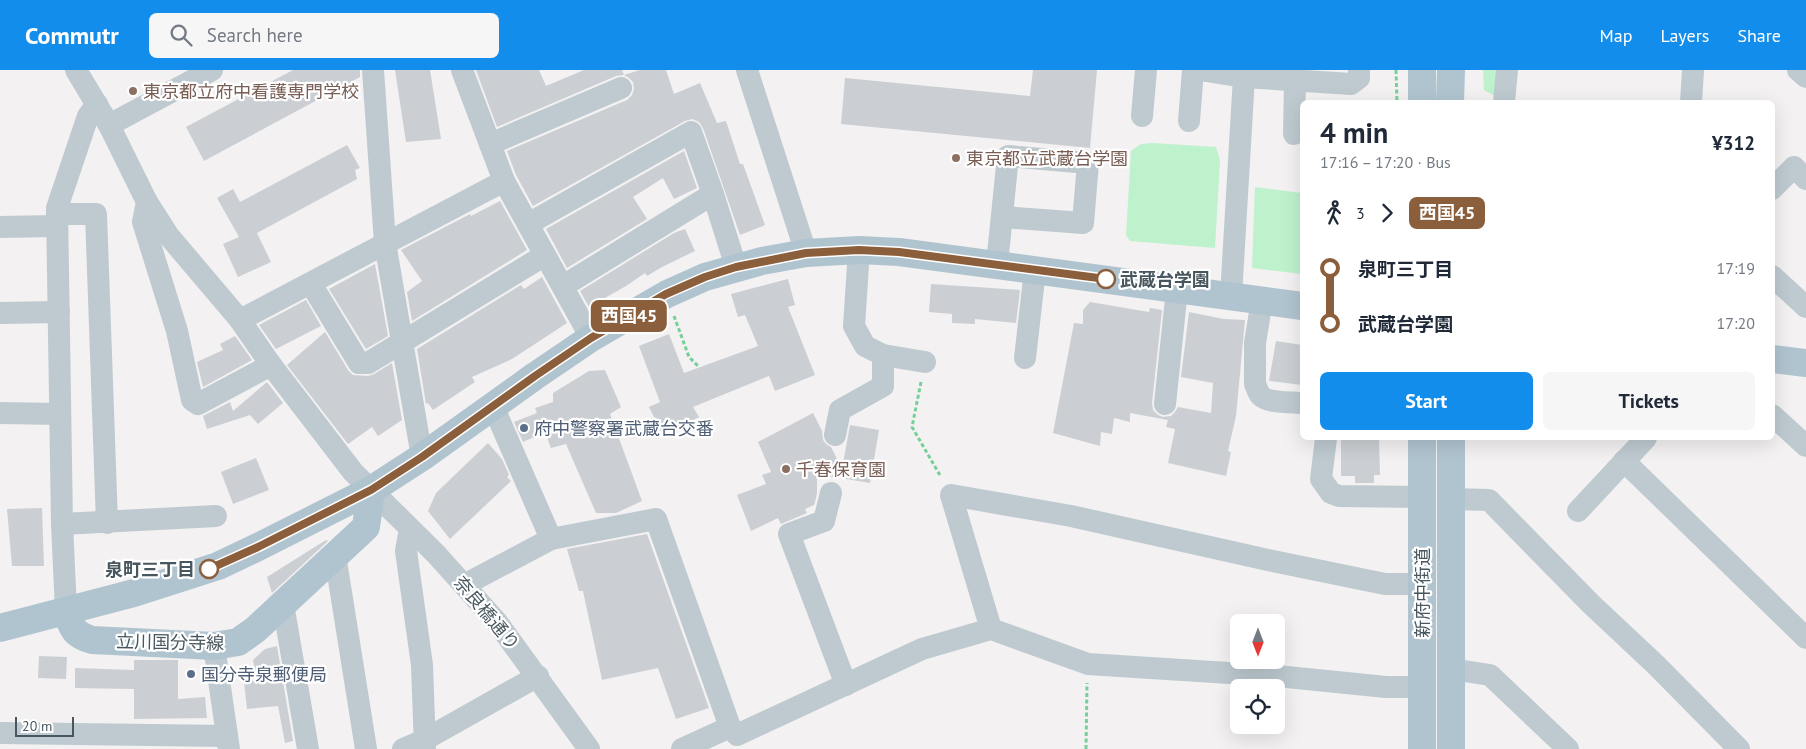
<!DOCTYPE html>
<meta charset="utf-8">
<style>
:root{--surface:#fff;--page:#f6f6f7;--text:#1f2937;--muted:#747a83;--accent:#128dec}
body{margin:0;font-family:"PT Sans","Noto Sans JP",sans-serif;background:var(--page);color:var(--text);height:100vh;display:flex;flex-direction:column;font-size:19px;white-space:nowrap}
*{box-sizing:border-box;margin:0}
p{font-size:16px;color:var(--muted)}
.icon{flex:none;width:28px;height:28px;fill:none;stroke:currentColor;stroke-width:2;stroke-linecap:round;stroke-linejoin:round}
.map{position:relative;flex:1;overflow:hidden}
.side{position:absolute;left:1300px;top:30px;width:475px;height:340px;display:flex;flex-direction:column;background:var(--surface);border-radius:8px;box-shadow:0 5px 20px #0002}
.side>*{flex:none}
.badge{padding:0 10px;border-radius:8px;font-size:18px;line-height:32px}
.needle{width:32px;rotate:180deg}
.buttons{position:absolute;left:1230px;top:544px;display:grid;gap:10px}
.buttons a{display:grid;place-items:center;width:55px;height:55px;border-radius:8px;background:var(--surface);box-shadow:0 5px 20px #0002;font-size:25px}
.scale{position:absolute;left:15px;bottom:12px;width:59px;box-sizing:border-box;padding-left:5px;border:2px solid #48575f;border-top:0;font-size:14px;line-height:18px;white-space:nowrap;color:#48575f;-webkit-text-stroke:4px #fff;paint-order:stroke}
.map>.badge{position:absolute;translate:-50% -50%;box-shadow:0 0 0 2px #fff}
.legs{display:flex;align-items:center;gap:8px;height:55px;padding:0 20px;font-size:16px}
.legs p{margin-inline-start:auto}
.overview{display:flex;align-items:center;justify-content:space-between;height:85px;padding:0 20px}
h1{font-size:28px;font-weight:600;line-height:38px}
.cta{display:flex;gap:10px;margin-top:auto;padding:10px 20px}
.cta a{flex:1;height:58px;border-radius:8px;background:var(--accent);color:#fff;font-size:20px;font-weight:600;line-height:58px;text-align:center}
.cta a+a{background:var(--page);color:var(--text)}
ul{padding:0 20px;list-style:none}
li{display:flex;align-items:center;gap:18px;height:55px;font-size:19px}
li i{display:grid;place-items:center;width:8px;height:100%;margin:0 6px;background:currentColor}
li i::after{content:'';width:12px;height:12px;margin:-6px;border:4px solid;border-radius:50%;background:var(--surface)}
li p{margin-inline-start:auto}
li:first-child i{background:linear-gradient(#0000 50%,currentColor 0)}
li:last-child i{background:linear-gradient(currentColor 50%,#0000 0)}
header{display:flex;align-items:center;gap:30px;box-sizing:border-box;height:70px;padding:0 25px;background:var(--accent);color:#fff}
header strong{font-size:24px}
nav{display:flex;gap:28px;margin-inline-start:auto;font-size:18px}
.search{width:350px;height:45px;background:var(--page);display:flex;align-items:center;gap:12px;box-sizing:border-box;padding:0 18px;border-radius:8px;color:var(--muted);font-size:19px}
.map>svg:first-child{display:block}
.green{fill:#bef2cc}
.building{fill:#cbcfd3}
.lines{fill:none;stroke-linecap:round;stroke-linejoin:round}
.path{stroke:#75d198;stroke-width:3;stroke-dasharray:4 2.5;stroke-linecap:butt}
.minor{stroke:#becad0;stroke-width:22}
.major{stroke:#b0c4d0;stroke-width:28}
.line-1-casing{stroke:#fff;stroke-width:11}
.line-1{stroke:#8b5e3c;stroke-width:8}
.education-dot{fill:#8d6e63;stroke:#fff;stroke-width:2}
.stop-1-dot{fill:#fff;stroke:#8b5e3c;stroke-width:2.5}
.service-dot{fill:#5c6f8a;stroke:#fff;stroke-width:2}
.labels{text-anchor:middle;dominant-baseline:central;stroke-width:4.5;stroke-linejoin:round;paint-order:stroke}
.education-label{font-size:18px;fill:#785e54;stroke:#fff;text-anchor:start}
.stop-label{font-size:18px;font-weight:bold;fill:#48575f;stroke:#fff;text-anchor:start}
.service-label{font-size:18px;fill:#4e5e75;stroke:#fff;text-anchor:start}
.street-label{font-size:18px;fill:#48575f;stroke:#fff}
</style>
<header>
<strong>Commutr</strong>
<div class="search"><svg class="icon" aria-label="search" viewBox="0 0 24 24"><circle cx="10" cy="10" r="6"/><path d="M15 15l6 6"/></svg>Search here</div>
<nav><a>Map</a><a>Layers</a><a>Share</a></nav>
</header>
<div class="map">
<svg width="1806" height="679" viewBox="0 0 1806 679">
<rect width="100%" height="100%" fill="#f3f1f1"/>
<!-- green -->
<g class="green">
<path d="M1483,0H1497L1495,26L1484,20Z"/>
<path d="M1152,73L1216,77L1220,90L1215,178L1130,171L1126,165L1131,81L1141,74Z"/>
<path d="M1255,117L1302,123V204L1252,198Z"/>
</g>
<!-- building -->
<g class="building">
<path d="M293,0H360V7L204,91L186,57Z"/>
<path d="M395,0H430L441,69L406,72Z"/>
<path d="M476,0H539L546,16L584,0H622L624,5L616,6L497,57Z"/>
<path d="M640,0H666L674,24L700,13L717,53L726,51L740,94H743L765,155L740,165L703,58L699,52L692,49L685,51L533,136L516,105L507,81L627,30L632,25L634,19L633,12L629,8L624,5Z"/>
<path d="M1033,0H1097L1090,78L841,54L845,8L1030,26Z"/>
<path d="M347,75L360,98L355,100L357,109L257,163L271,192L238,207L223,174L239,167L217,128L233,119L240,132Z"/>
<path d="M684,81L697,118L674,129L663,108L633,127L647,149L567,198L546,159Z"/>
<path d="M500,131L527,180L412,251L407,222L422,211L401,180L470,144L471,146Z"/>
<path d="M685,159L695,181L662,197L647,206L645,203L626,216L589,237L580,221L674,163Z"/>
<path d="M375,194L388,266L366,279L329,219Z"/>
<path d="M542,207L567,253L512,289L472,307L475,312L433,340L428,333L426,334L417,279L521,215L524,219Z"/>
<path d="M788,209L795,235L788,237L815,305L775,321L769,306L693,337L699,347L663,365L649,337L660,332L639,276L669,264L684,303L758,276L745,245L738,247L731,224Z"/>
<path d="M931,214L1020,220L1016,253L975,249V254L952,253V244L929,242Z"/>
<path d="M306,230L321,256L276,279L259,255Z"/>
<path d="M1090,232L1149,242L1150,238L1162,240L1152,333L1153,340L1158,345L1163,347L1171,346L1175,342L1178,337L1211,343L1213,313L1181,307L1189,242L1224,249L1245,250L1236,346L1228,381L1231,382L1226,406L1168,393L1175,359L1166,357L1168,350L1130,343V352L1114,348L1112,364L1101,362L1100,376L1053,363L1074,253L1083,254V240Z"/>
<path d="M325,262L348,300L353,305L368,306L374,304L392,293L402,350L378,366L372,357L348,374L287,295Z"/>
<path d="M235,266L252,290L203,317L197,292L223,280L220,274Z"/>
<path d="M1276,271L1302,275V315L1269,311Z"/>
<path d="M605,300L621,337L610,344L642,431L616,443H596L566,374L551,378L545,362L523,372L514,352L537,343L535,338L553,332V323L589,301Z"/>
<path d="M267,312L283,333L258,354L250,345L207,359L203,346L230,332L233,341Z"/>
<path d="M813,343L822,361L823,370L826,374L831,377L842,399L850,355L879,360L870,413L817,404V423L815,432L814,435L805,439L807,443L781,454L778,448L751,461L737,425L766,414L762,405L771,402L758,372Z"/>
<path d="M1341,368H1379L1380,405H1374V413H1355V406H1341Z"/>
<path d="M488,373L502,389L509,405L507,407L511,411L450,469L428,441L436,423Z"/>
<path d="M256,388L269,420L233,434L221,402Z"/>
<path d="M42,438L44,496H12L7,439Z"/>
<path d="M647,464L709,638L676,649L658,598L602,610L583,521H579L567,479Z"/>
<path d="M326,470L328,471L272,523L267,507Z"/>
<path d="M277,576L293,671L285,673L278,636L247,639L244,612L257,610L253,590L265,579Z"/>
<path d="M39,586L67,587L66,609L38,608Z"/>
<path d="M134,590H178V629L205,627L207,648L134,649V619L75,618V598L134,600Z"/>
</g>
<g class="lines">
<!-- path -->
<g class="path">
<path d="M1396,0L1397,32"/>
<path d="M674,246L689,287L699,297"/>
<path d="M921,312L912,357L941,407"/>
<path d="M1086,679L1087,613"/>
</g>
<!-- minor -->
<g class="minor">
<path d="M76,0L109,55L147,132L168,165L240,250L271,295L353,402L436,484L497,552L589,679"/>
<path d="M373,0L385,173L422,387"/>
<path d="M462,0L504,111L591,268"/>
<path d="M747,0L806,183"/>
<path d="M1200,0L1244,7L1231,226"/>
<path d="M1798,0L1806,7"/>
<path d="M1244,7L1351,14L1359,8V0"/>
<path d="M1504,32L1507,0"/>
<path d="M1691,32L1693,1"/>
<path d="M1142,46L1146,0"/>
<path d="M1189,51L1193,0"/>
<path d="M109,55L212,0"/>
<path d="M1294,64L1295,10"/>
<path d="M490,74L621,18"/>
<path d="M1772,119L1794,97L1806,109"/>
<path d="M147,132L143,152L177,261L192,330L198,334L271,295"/>
<path d="M57,144H96L107,453"/>
<path d="M528,154L691,62L713,124"/>
<path d="M0,157L57,156"/>
<path d="M997,194L1008,86L1088,93L1083,153L1003,147"/>
<path d="M1772,206L1806,237"/>
<path d="M311,214L359,293H368L545,185"/>
<path d="M563,216L713,124L736,197"/>
<path d="M1262,230L1255,273V314C1257,318 1258,323 1261,326C1268,333 1292,332 1302,333"/>
<path d="M0,243L59,242"/>
<path d="M240,250L504,111"/>
<path d="M883,285L925,292"/>
<path d="M1025,288L1035,200"/>
<path d="M1165,334L1177,219"/>
<path d="M493,336L551,469L656,449L730,657"/>
<path d="M0,343L60,344"/>
<path d="M1772,345L1806,376"/>
<path d="M835,365L840,340L883,316V285L865,276L854,256L859,180"/>
<path d="M1326,368L1321,409L1331,423L1339,426L1422,427"/>
<path d="M1624,391L1806,568"/>
<path d="M831,423L824,451L789,464L846,615"/>
<path d="M1451,429L1489,430L1591,534L1656,595L1739,679"/>
<path d="M1578,441L1646,368"/>
<path d="M62,454L216,446"/>
<path d="M410,459L406,481L422,595L425,679"/>
<path d="M335,485L366,679"/>
<path d="M464,515L551,469"/>
<path d="M283,534L308,679"/>
<path d="M66,541L62,454L57,138L88,46L97,34"/>
<path d="M991,559L951,425L1071,446L1268,490L1385,514H1422"/>
<path d="M214,576L229,679"/>
<path d="M1451,599L1490,605L1568,679"/>
<path d="M0,663L226,666"/>
<path d="M403,679L424,670L538,606"/>
<path d="M682,679L730,657L737,665L922,579L991,559L1088,594L1277,606L1386,617H1422"/>
</g>
<!-- major -->
<g class="major">
<path d="M1422,32V0"/>
<path d="M1450,32L1451,0"/>
<path d="M1772,289L1806,293"/>
<path d="M1422,368V679"/>
<path d="M1451,368V679"/>
<path d="M66,541C73,559 73,564 92,570L214,576L238,572L255,560L366,457L371,420"/>
<path d="M0,558L134,523L218,496L258,477L371,420L422,387L535,306L591,268L667,224L705,207L762,191L806,183L859,180L899,182L1302,236"/>
</g>
</g>
<g class="lines">
<!-- line-1 casing -->
<g class="line-1-casing">
<path id="line-1" d="M209,499L258,477L371,420L422,387L535,306L591,268L666,224L705,207L736,197L806,183L859,180L899,182L1106,209"/>
</g>
<!-- line-1 -->
<use href="#line-1" class="line-1"/>
</g>
<!-- markers -->
<g class="education-dot">
<circle cx="133" cy="21" r="5"/>
<circle cx="956" cy="88" r="5"/>
<circle cx="786" cy="399" r="5"/>
</g>
<g class="stop-1-dot">
<circle cx="1106" cy="209" r="9"/>
<circle cx="209" cy="499" r="9"/>
</g>
<g class="service-dot">
<circle cx="524" cy="358" r="5"/>
<circle cx="191" cy="604" r="5"/>
</g>
<g class="labels">
<!-- education labels -->
<g class="education-label">
<text x="143" y="21">東京都立府中看護専門学校</text>
<text x="966" y="88">東京都立武蔵台学園</text>
<text x="796" y="399">千春保育園</text>
</g>
<!-- stop labels -->
<g class="stop-label">
<text x="1120" y="209">武蔵台学園</text>
<text x="195" y="499" text-anchor="end">泉町三丁目</text>
</g>
<!-- service labels -->
<g class="service-label">
<text x="534" y="358">府中警察署武蔵台交番</text>
<text x="201" y="604">国分寺泉郵便局</text>
</g>
<!-- street labels -->
<g class="street-label">
<text transform="translate(1422 523) rotate(-90)">新府中街道</text>
<text transform="translate(487 543) rotate(50)">奈良橋通り</text>
<text transform="translate(170 572) rotate(1)">立川国分寺線</text>
</g>
</g>
</svg>
<div class="buttons">
<a><svg class="needle" viewBox="-14 -14 28 28"><path d="M0-13l5 13h-10z" fill="#e53935"/><path d="M0 13l5-13h-10z" fill="#747a83"/></svg></a>
<a><svg class="icon" aria-label="locate" viewBox="0 0 24 24"><circle cx="12" cy="12" r="6"/><path d="M12 2v4M12 18v4M2 12h4M18 12h4"/></svg></a>
</div>
<div class="scale">20 m</div>
<b class="badge" style="left:629px;top:246px;background:#8b5e3c;color:#fff">西国45</b>
<section class="side">
<div class="overview"><div><h1>4 min</h1><p>17:16 – 17:20 · Bus</p></div><b>¥312</b></div>
<div class="legs"><svg class="icon" aria-label="walk" viewBox="0 0 24 24"><circle cx="13" cy="4" r="2"/><path d="M13 8l-2 6 4 7M11 14l-3 7M7 12l3-4h3l4 4"/></svg>3<svg class="icon" aria-label="forward" viewBox="0 0 24 24"><path d="M9 5l7 7-7 7"/></svg><b class="badge" style="background:#8b5e3c;color:#fff">西国45</b></div>
<ul>
<li><i style="color:#8b5e3c"></i><b>泉町三丁目</b><p>17:19</p></li>
<li><i style="color:#8b5e3c"></i><b>武蔵台学園</b><p>17:20</p></li>
</ul>
<div class="cta"><a>Start</a><a>Tickets</a></div>
</section>
</div>
